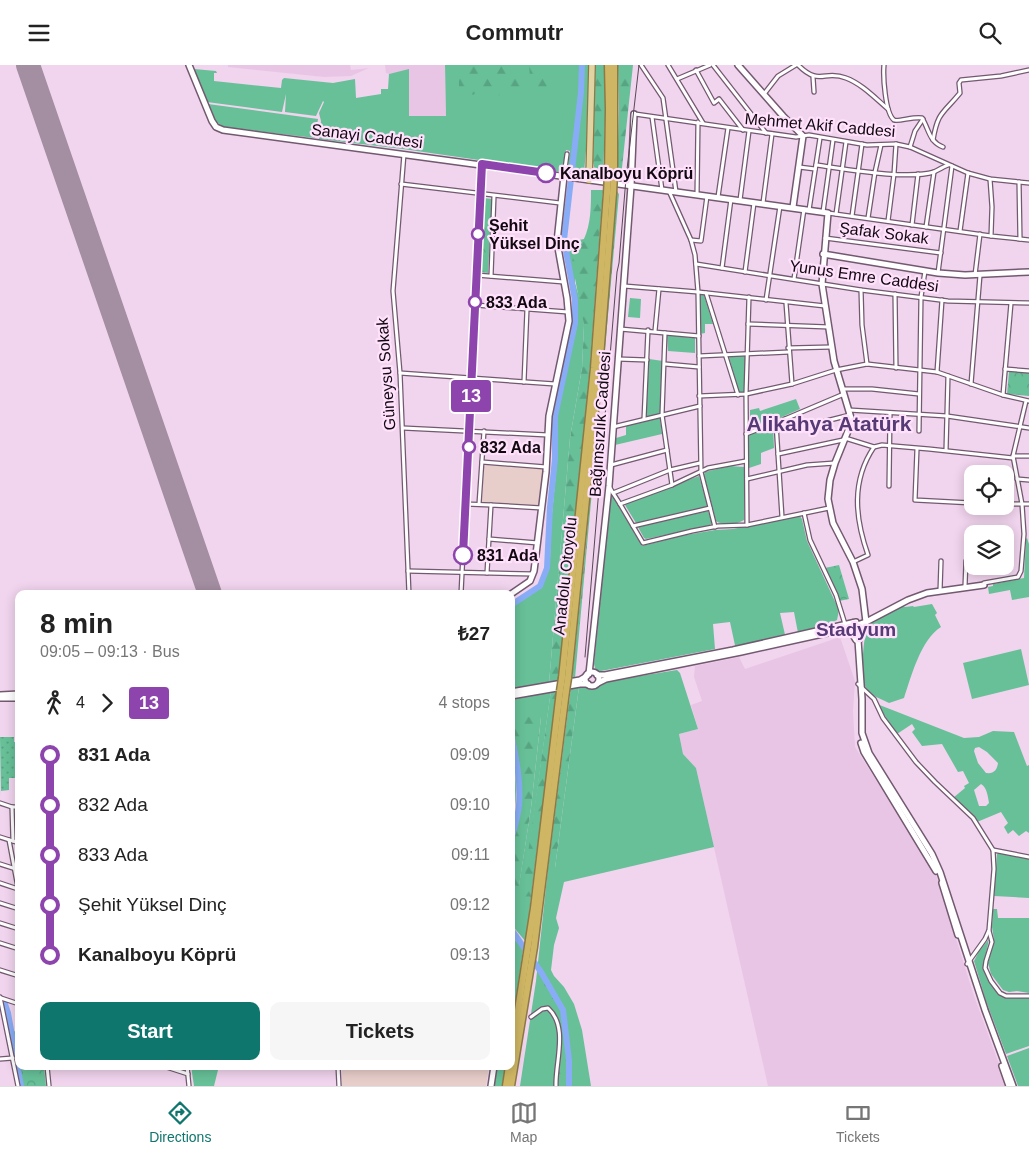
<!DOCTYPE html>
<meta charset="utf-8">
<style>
:root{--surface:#fff;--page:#f6f6f6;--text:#222;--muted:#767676;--line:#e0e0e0;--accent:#0f766e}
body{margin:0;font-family:Arial,sans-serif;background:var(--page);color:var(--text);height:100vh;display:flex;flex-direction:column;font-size:19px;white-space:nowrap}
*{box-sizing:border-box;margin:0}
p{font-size:16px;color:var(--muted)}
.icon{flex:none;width:28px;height:28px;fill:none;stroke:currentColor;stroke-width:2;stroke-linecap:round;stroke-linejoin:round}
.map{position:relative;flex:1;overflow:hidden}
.side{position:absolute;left:15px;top:525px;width:500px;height:480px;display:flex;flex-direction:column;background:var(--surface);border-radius:10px;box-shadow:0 2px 12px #0003}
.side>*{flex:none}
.badge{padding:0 10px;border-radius:4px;font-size:18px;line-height:32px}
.controls{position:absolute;left:964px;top:400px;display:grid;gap:10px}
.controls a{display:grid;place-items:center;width:50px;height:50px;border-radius:10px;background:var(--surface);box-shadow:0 2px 12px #0003;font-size:25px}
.map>.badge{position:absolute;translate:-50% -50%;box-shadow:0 0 0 2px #fff}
.legs{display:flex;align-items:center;gap:8px;height:55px;padding:0 25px;font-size:16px}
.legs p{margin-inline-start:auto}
.overview{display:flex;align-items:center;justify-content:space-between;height:85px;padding:0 25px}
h1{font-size:28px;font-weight:600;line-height:38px}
.action{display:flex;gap:10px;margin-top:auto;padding:10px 25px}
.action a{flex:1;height:58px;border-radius:10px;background:var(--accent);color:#fff;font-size:20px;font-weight:600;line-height:58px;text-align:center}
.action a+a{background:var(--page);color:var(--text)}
ul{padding:0 25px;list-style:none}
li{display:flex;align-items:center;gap:18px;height:50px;font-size:19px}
li i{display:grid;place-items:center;width:8px;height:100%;margin:0 6px;background:currentColor}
li i::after{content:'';width:12px;height:12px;margin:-6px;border:4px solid;border-radius:50%;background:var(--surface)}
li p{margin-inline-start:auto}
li:first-child i{background:linear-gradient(#0000 50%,currentColor 0)}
li:last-child i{background:linear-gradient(currentColor 50%,#0000 0)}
header{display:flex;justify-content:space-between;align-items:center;height:65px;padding:0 25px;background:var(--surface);font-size:22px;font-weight:600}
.tab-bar{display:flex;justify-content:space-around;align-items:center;height:70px;border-top:1px solid var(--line);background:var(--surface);font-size:14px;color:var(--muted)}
.tab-bar a{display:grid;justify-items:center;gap:2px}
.tab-bar .selected{color:var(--accent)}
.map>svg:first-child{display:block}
.built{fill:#e9c5e5}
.education{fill:#e8ceca}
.grass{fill:#67c098;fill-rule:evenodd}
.forest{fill:url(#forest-firs)}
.park{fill:url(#park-crowns)}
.garden{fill:url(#garden-dots)}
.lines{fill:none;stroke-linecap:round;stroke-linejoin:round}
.river{stroke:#88adf6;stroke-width:6}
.runway{stroke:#a48ea2;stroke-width:24}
.street-casing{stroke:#735970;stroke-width:5.5}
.secondary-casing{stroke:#735970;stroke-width:8}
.primary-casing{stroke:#8c7947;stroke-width:8}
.highway-casing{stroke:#8c7947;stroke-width:9}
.street{stroke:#fff;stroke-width:3}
.secondary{stroke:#fff;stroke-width:5}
.primary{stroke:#e2d3a2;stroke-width:5.5}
.highway{stroke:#ceb664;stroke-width:6}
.tram{stroke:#584856;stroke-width:1}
.highway-bridge-casing{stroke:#8c7947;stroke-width:9;stroke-linecap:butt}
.highway-bridge{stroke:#ceb664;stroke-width:6}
.line-1-casing{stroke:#fff;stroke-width:11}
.line-1{stroke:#8e44ad;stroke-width:8}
.stop-1-dot{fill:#fff;stroke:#8e44ad;stroke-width:2.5}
.labels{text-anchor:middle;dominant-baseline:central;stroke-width:4.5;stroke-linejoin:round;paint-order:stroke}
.street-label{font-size:16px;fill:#110810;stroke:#ffe1fc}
.stop-label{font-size:16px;font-weight:bold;fill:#110810;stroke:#ffe1fc;text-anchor:start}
.quarter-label{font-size:19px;font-weight:bold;fill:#553a75;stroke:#ffe1fc}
.district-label{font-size:21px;font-weight:bold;fill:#553a75;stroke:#ffe1fc}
</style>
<header><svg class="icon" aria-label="menu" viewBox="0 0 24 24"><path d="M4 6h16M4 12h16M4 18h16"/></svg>Commutr<svg class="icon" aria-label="search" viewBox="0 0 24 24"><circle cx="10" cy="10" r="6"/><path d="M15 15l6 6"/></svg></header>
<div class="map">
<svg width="1029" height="1021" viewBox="0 0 1029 1021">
<defs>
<pattern id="forest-firs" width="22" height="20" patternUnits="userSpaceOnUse" patternTransform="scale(1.25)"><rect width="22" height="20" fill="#67c098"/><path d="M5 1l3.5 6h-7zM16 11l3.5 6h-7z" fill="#58a482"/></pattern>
<pattern id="park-crowns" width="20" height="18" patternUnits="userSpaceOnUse" patternTransform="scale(1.25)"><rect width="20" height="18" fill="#67c098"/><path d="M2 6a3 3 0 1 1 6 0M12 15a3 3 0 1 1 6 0" fill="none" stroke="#58a482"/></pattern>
<pattern id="garden-dots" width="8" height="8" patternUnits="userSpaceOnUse" patternTransform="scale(1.25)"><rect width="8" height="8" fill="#67c098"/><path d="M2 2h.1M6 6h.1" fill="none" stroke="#58a482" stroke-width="1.8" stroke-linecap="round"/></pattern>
</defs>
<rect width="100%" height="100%" fill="#f1d4ee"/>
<!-- built -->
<g class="built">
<path d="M228,0H350L351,5L369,3L351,11L324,12L228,2Z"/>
<path d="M385,0H445L446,51H409V5L389,9L386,8Z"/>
<path d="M840,572L855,616L853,646L855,682L936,809L973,928L1007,1021H768L696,703L683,689L679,669L698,664L691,640L702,636L694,612L695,601L739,592L745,604Z"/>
</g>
<!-- education -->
<g class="education">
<path d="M486,400L543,404L539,441L484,437L482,436L484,402Z"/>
<path d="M342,1001H489L486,1021H342Z"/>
</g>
<!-- grass -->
<g class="grass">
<path d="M445,0H589L587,74L584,108L567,107L570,86L566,85L562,107L403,84L319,74L321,56L319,48L324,37L323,36L316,51L285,47L286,29L282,47L207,37L194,4L216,6L217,8H214V16L281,23L282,15L284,13L333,18L355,14L356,33L381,29V24H388L389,9L409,4V51H446Z"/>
<path d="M208,39L318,54L315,73L224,62L215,56Z"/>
<path d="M579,175L575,180V218L582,243L584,260L582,303L570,373L549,618L511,624V542L541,521L548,506L550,494L551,460L557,397V349L577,261C580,229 567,205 566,176Z"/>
<path d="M700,230H704L713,259H705V268L700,269Z"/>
<path d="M630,233L641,234L640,253L628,252Z"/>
<path d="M667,270L695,273V288L668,286Z"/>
<path d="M745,291V327L739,328L729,292Z"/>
<path d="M649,294L663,296L660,349L646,352Z"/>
<path d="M796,334L800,344L750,366V345L759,343L760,346Z"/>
<path d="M660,353L662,369L615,380L616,373L626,370V361Z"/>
<path d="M773,361L774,383L761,388V399L749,403V370Z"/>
<path d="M729,401L745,402L744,451V455C736,460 723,461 716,456L704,410L705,407Z"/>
<path d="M699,411L708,442L636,458L625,440L624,439Z"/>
<path d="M611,428L642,481L680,471L715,465L733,464L800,451L802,454L807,476L839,545L837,555L824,561L798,568L794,547L780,548L786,574L736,585L730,557L713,559L715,584L596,607L594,599L595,589Z"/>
<path d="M708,446L712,458L709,461L646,474L644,473L638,462Z"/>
<path d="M1027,473L1029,479V532L1012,535L1010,525L989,529L988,522L993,521V519L1024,513L1026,474Z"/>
<path d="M932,539L937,548L935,550L941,562C921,574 911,612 904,633L889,638C881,634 871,631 866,623C859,611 864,571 868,557L901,540L905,542L913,541L914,542Z"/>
<path d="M1021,584L1029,620L972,634L963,598Z"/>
<path d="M677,605L680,608L698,664L679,669L683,689L696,703L714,782L564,817L556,853L559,863L554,880L551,905L554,911L564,922L574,939L582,965L591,1021H520L536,916L548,803H555L579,622L587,620L594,622L603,617Z"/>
<path d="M551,625L523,830L531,832L526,877L511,859V820H519L531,743L541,652H511V632Z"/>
<path d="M877,639L964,673L979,672L993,666L1014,667L1027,701L1029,700V768L1026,766L1019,771L1013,765L1008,769L1004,762L1008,758L1001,747L977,757L953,733L965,723L964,721L969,718L963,706L958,707L942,679L922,681L912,667L915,664L912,659L897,669ZM979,682L987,687L998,698C997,705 994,709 986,708L978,698L974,686L975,683ZM981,719C987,722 988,732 989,738L986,741H979L974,725Z"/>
<path d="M511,680C517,710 518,737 511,767Z"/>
<path d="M1001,787L1029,793V833L994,831L997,789Z"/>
<path d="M993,844H997L998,853H1029V928L1017,926L1009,927L1003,925L991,909L988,898L994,875L992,862Z"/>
<path d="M511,870C515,876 520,879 523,885L514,946L511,945Z"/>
<path d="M989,874L984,899L986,908L1004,930L1029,932V981L1006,989L986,936L974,896L979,886Z"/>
<path d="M1029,983V1021H1018L1007,991Z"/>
<path d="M191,1001H219L214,1021H194Z"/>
<path d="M496,1001H505L502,1021H493Z"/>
</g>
<!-- forest -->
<g class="forest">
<path d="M459,0H545L550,19L548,27L531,26L529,0L520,2L521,25L518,27L500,26L499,31H491L492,26H478L473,30L459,22Z"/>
<path d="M595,0H604L606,29L603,112L595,106L593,97Z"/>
<path d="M618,0H633L621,112H617L619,43Z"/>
<path d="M591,125H603L590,301L570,511L558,616L549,618L570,373L582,303L584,260L572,198L575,180L579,175L584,174C591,159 591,141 591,125Z"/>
<path d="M617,127L619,129L575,613L572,614L586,479Z"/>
<path d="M571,622H579L555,803H548Z"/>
<path d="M551,625H557L531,832L522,831Z"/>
<path d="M511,652H541L531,743L519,821L511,820V785L519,752L521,727L517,686Z"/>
<path d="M544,918C570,942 570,989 566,1021H557L561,969L558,955L549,940Z"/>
</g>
<!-- park -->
<g class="park">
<path d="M483,133L492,134L488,208L480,207Z"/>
<path d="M1009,307H1029V331L1007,329Z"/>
<path d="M839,500L849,534L839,536L825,503Z"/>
<path d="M11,965L19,968V1001H44L46,1021H21Z"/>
</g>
<!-- garden -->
<path class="garden" d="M0,672H14V677H19V724H16V713H9V725L1,726V731Z"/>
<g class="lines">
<!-- river -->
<g class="river">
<path d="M511,540L540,521L547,503L550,442L555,394V351L575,258V235L564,175L581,27L582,0"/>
<path d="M511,669C516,692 521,717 519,740C518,752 514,764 511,775"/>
<path d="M511,864L541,907L563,945L569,995V1021"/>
<path d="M4,936L8,948L21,1021"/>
</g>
<!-- runway -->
<path class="runway" d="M28,0L210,529"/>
<!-- street casing -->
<g class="street-casing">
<g id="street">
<path d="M641,0L663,33L676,127"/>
<path d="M668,0L703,58"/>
<path d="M713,0L766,68"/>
<path d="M798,0C820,22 824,4 846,13C862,19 875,33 888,44"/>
<path d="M884,0C883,11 885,48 894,55C898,57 915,51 922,53C929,64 929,77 943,82"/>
<path d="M696,5L714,38L719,34L743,65"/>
<path d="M813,12L814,27"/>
<path d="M677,14L710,0"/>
<path d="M764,29L778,11L796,0"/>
<path d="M635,49L796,72L809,70L867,80L896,79L910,82L968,108L990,114L1029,118"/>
<path d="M652,52L662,125"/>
<path d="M933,75C938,46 943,49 960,28L959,18L961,15L1001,11L1029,5"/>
<path d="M910,82L915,66L923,54"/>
<path d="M404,89L393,226L400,308L409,529"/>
<path d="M816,100C846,104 907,115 934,107C938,105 943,102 948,100"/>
<path d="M799,102L815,104"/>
<path d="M564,111L567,89"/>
<path d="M990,114L992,142L991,171L1029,175"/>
<path d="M1019,117L1020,174"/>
<path d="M401,119L560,138"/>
<path d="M669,126L691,175L695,190L698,227L701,407L715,462"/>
<path d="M697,130L698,57"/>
<path d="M718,132L728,63"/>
<path d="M740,135L749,66"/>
<path d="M763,138L772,69"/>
<path d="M809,145L820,73"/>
<path d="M823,147L833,75"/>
<path d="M828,148L991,171"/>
<path d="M836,149L846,77"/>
<path d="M852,151L862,79"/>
<path d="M868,153L875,107L881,80"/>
<path d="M888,156L894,109L896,79"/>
<path d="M912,160L918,109"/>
<path d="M926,162L934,107"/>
<path d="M960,166L968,108"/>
<path d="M825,173L941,188"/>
<path d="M691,175L701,176L707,131"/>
<path d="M696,199L861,225L948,236L1029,238"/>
<path d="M722,203L731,134"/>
<path d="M745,207L754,138"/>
<path d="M938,208L952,101"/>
<path d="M476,210L564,217"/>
<path d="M975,210L980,169"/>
<path d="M491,211L494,131"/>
<path d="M794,214L804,144"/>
<path d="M624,221L698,227L825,241"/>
<path d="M861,225L862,260L867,299"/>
<path d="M706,228L738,330"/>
<path d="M895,229L896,303"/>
<path d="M766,235L780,141"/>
<path d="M786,238L792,319"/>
<path d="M475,240L568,247"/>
<path d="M748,259L829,262"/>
<path d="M620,264L699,271"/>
<path d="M655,266L659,224"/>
<path d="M665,268L662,350L672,420"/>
<path d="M788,283L831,282"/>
<path d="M699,291L789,287"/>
<path d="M618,294L647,295"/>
<path d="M665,299L699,302"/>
<path d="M1005,304L1029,306"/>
<path d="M937,307L942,235"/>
<path d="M400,308L555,319"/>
<path d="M524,317L527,244"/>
<path d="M971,319L980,210"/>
<path d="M843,324H872L919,329"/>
<path d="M1003,330L1011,238"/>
<path d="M699,331L746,329L792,319L836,305L867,299L937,307L1003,330L1029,336"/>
<path d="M849,345L947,351L1029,363"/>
<path d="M644,354L648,265"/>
<path d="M785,354L790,363L794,364L850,350"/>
<path d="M776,358L782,452"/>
<path d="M613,362L700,341"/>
<path d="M403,363L548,370"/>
<path d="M919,366L921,232L925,206"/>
<path d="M746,369L785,354L844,329"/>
<path d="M845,373L874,382"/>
<path d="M917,384L915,435L972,438"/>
<path d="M946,385L948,311"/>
<path d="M778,389L843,375"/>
<path d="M1013,391H1029"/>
<path d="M482,397L546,402"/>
<path d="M611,400L667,385"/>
<path d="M747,414L807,400L835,398"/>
<path d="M1017,414L1029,415"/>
<path d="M609,421L613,428L670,405L700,398"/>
<path d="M889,421L890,348"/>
<path d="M613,428L620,439L672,420L708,403L746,396"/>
<path d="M466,439L491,440"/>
<path d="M479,439L484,366"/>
<path d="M620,439L643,478L692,466L718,461L747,460L829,443"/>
<path d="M1005,439H1029"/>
<path d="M804,448L810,475L836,530L845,559"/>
<path d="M747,460L746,329L749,232"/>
<path d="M633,461L710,443"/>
<path d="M489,474L538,478"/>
<path d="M853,497L868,490C855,453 851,416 874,382L882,380L929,384L1013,393"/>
<path d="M408,506L533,509"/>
<path d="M487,508L491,440L542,443"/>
<path d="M984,518L1018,512L1021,506L1024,469L1022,439L1013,391L1026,336"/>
<path d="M965,521L966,496"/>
<path d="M940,526L941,496"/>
<path d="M461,529L482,100"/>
<path d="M858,619L874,634L883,653L916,697L935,717L973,753L993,785L1029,792"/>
<path d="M0,738L12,742H19"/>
<path d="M12,742L13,776"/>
<path d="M0,772L19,778"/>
<path d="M9,775L19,828"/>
<path d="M0,799L19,805"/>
<path d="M0,818L18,824"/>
<path d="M0,838L19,844"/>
<path d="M0,858L19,864"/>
<path d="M989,866L992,877L986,896L985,903L991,916L1000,928L1006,931H1029"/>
<path d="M0,878L19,884"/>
<path d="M967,899L985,874L989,865L994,804L993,785"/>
<path d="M0,905L19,911"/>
<path d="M0,932L18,1021"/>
<path d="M1,933L19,939"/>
<path d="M511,948H514"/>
<path d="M531,952L542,944L548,943C569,962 555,997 556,1021"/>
<path d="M0,994L13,993"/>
<path d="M47,1001L49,1021"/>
<path d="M163,1001L188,1009"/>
<path d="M187,1001L189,1021"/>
<path d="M338,1001L339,1021"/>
</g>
</g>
<!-- secondary casing -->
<g class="secondary-casing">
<g id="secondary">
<path d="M189,0L212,56L216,62L223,65C425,92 626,120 828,148L822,219L834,296L851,353L850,361L835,398L830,415L828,434L833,458L853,497L862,524L866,557L859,575"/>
<path d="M738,0L783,51L803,71L793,142"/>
<path d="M823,189L938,208L965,210L1029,207"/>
<path d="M511,529L530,516L534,506L546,407L549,351L569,256L567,233L557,177L564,111"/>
<path d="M853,558L857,560L862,634V668L869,688L932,789L940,807L985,945L1013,1021"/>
<path d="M845,565L851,567L856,575"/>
<circle cx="592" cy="614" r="7"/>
<path d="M589,609L609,421L631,121L634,49"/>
<path d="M597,610H605L733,585L856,557"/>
<path d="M598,618L606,614L741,587L845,564L866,557L908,535L927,528L984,520"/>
<path d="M511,627L580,615L587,611"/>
<path d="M0,630L19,629"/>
<path d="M511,631L580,619H588"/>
<path d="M0,633H19"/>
<path d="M861,678L864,687L936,806"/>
<path d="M942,818L958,870"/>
<path d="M1002,1001L1009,1021"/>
<path d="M491,1021L494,1001"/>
</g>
</g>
<!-- primary casing -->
<g class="primary-casing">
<path id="primary" d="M589,115L592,0"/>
</g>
<!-- highway casing -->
<g class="highway-casing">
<g id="highway">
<path d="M614,110V0"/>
<path d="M608,111L609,44L608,0"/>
<path d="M562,613L594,303L607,128"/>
<path d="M568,613L599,305L613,128"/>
<path d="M511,990L534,843L560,626"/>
<path d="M506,1021L509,1001"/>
<path d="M511,1021L534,882L566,626"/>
</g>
</g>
<!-- street -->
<use href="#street" class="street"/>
<!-- secondary -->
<use href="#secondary" class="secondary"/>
<!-- primary -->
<use href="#primary" class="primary"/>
<!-- highway -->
<use href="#highway" class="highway"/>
<!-- tram -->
<path class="tram" d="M585,592L617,207L619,198L626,113L639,0"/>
<!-- highway-bridge casing -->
<g class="highway-bridge-casing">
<g id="highway-bridge">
<path d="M607,128L608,111"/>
<path d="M613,128L614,110"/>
<path d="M560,626L562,613"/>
<path d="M566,626L568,613"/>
</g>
</g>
<!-- highway-bridge -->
<use href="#highway-bridge" class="highway-bridge"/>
</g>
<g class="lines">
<!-- line-1 casing -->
<g class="line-1-casing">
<path id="line-1" d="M463,490L482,99L546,108"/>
</g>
<!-- line-1 -->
<use href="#line-1" class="line-1"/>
</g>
<!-- markers -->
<g class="stop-1-dot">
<circle cx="546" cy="108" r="9"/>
<circle cx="478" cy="169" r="6"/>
<circle cx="475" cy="237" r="6"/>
<circle cx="469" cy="382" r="6"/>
<circle cx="463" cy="490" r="9"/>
</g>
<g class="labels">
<!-- street labels -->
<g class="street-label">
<text transform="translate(820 60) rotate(5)">Mehmet Akif Caddesi</text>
<text transform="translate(367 71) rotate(7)">Sanayi Caddesi</text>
<text transform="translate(884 168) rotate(7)">Şafak Sokak</text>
<text transform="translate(864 211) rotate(8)">Yunus Emre Caddesi</text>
<text transform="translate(386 309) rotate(-94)">Güneysu Sokak</text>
<text transform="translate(600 359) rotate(-86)">Bağımsızlık Caddesi</text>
<text transform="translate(565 511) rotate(-84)">Anadolu Otoyolu</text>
</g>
<!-- stop labels -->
<g class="stop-label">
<text x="560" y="108">Kanalboyu Köprü</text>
<text x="489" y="160">Şehit<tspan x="489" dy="18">Yüksel Dinç</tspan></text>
<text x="486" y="237">833 Ada</text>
<text x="480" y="382">832 Ada</text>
<text x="477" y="490">831 Ada</text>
</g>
<!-- quarter labels -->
<g class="quarter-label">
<text x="856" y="564">Stadyum</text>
</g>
<!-- district labels -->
<g class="district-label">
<text x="829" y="358">Alikahya Atatürk</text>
</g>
</g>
</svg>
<div class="controls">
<a><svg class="icon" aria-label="locate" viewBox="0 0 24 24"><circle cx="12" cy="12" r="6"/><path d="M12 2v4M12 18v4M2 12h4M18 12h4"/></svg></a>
<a><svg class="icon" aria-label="layers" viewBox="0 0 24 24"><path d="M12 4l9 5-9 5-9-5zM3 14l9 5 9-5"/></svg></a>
</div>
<b class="badge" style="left:471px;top:331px;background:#8e44ad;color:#fff">13</b>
<section class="side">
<div class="overview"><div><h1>8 min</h1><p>09:05 – 09:13 · Bus</p></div><b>₺27</b></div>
<div class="legs"><svg class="icon" aria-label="walk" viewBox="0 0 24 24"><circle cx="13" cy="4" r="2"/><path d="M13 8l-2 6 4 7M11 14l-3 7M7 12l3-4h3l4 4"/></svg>4<svg class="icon" aria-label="forward" viewBox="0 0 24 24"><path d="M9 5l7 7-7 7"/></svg><b class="badge" style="background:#8e44ad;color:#fff">13</b><p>4 stops</p></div>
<ul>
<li><i style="color:#8e44ad"></i><b>831 Ada</b><p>09:09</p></li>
<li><i style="color:#8e44ad"></i><span>832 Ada</span><p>09:10</p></li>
<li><i style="color:#8e44ad"></i><span>833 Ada</span><p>09:11</p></li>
<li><i style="color:#8e44ad"></i><span>Şehit Yüksel Dinç</span><p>09:12</p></li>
<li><i style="color:#8e44ad"></i><b>Kanalboyu Köprü</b><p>09:13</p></li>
</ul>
<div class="action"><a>Start</a><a>Tickets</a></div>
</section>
</div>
<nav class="tab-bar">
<a class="selected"><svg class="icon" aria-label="directions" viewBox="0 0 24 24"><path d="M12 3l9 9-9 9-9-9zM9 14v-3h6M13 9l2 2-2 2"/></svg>Directions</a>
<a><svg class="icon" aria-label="map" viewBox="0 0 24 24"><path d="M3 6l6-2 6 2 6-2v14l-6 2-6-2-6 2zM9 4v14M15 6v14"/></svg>Map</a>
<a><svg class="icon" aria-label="tickets" viewBox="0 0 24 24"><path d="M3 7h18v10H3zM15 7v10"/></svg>Tickets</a>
</nav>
